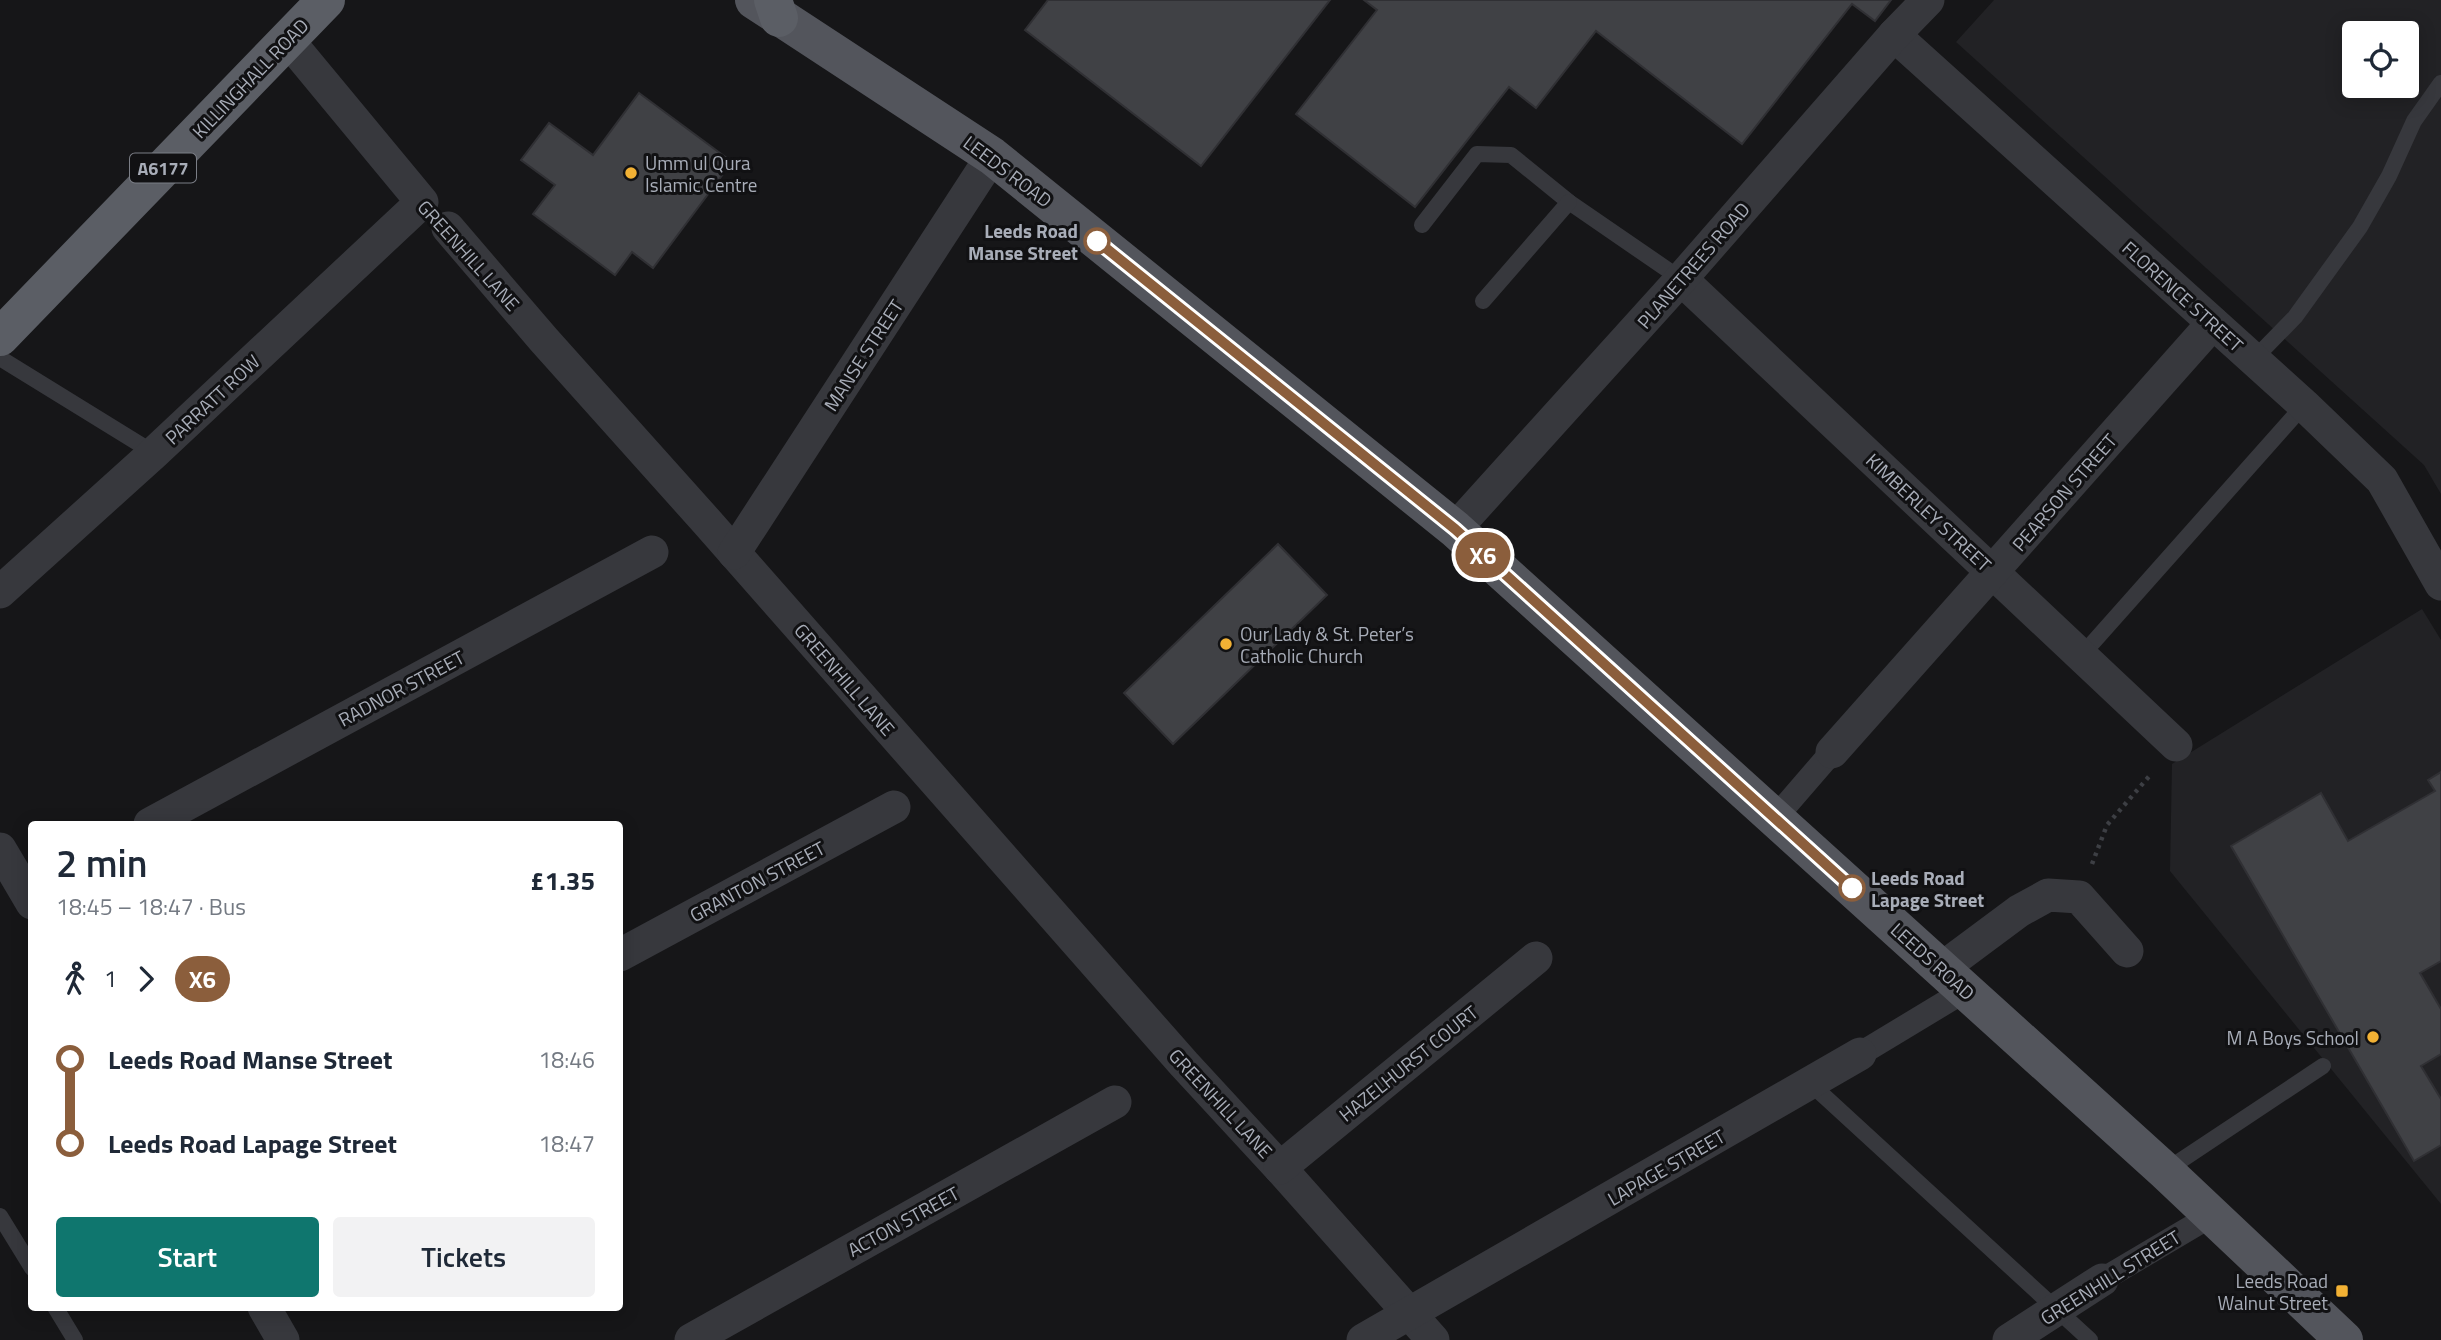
<!DOCTYPE html>
<meta charset="utf-8">
<style>
:root{--surface:#fff;--page:#f2f2f3;--text:#1f2937;--muted:#747a83;--accent:#0f766e}
body{margin:0;font-family:"Titillium Web",sans-serif;background:var(--page);color:var(--text);height:100vh;display:flex;flex-direction:column;font-size:26px;white-space:nowrap}
*{box-sizing:border-box;margin:0}
p{font-size:23px;color:var(--muted)}
.icon{flex:none;width:38px;height:38px;fill:none;stroke:currentColor;stroke-width:2;stroke-linecap:round;stroke-linejoin:round}
.map{position:relative;flex:1;overflow:hidden}
.side{position:absolute;left:28px;top:821px;width:595px;height:490px;display:flex;flex-direction:column;background:var(--surface);border-radius:7px;box-shadow:0 4px 18px #0003}
.side>*{flex:none}
.badge{padding:0 14px;border-radius:23px;font-size:24px;line-height:46px}
.controls{position:absolute;left:2342px;top:21px;display:grid;gap:14px}
.controls a{display:grid;place-items:center;width:77px;height:77px;border-radius:7px;background:var(--surface);box-shadow:0 4px 18px #0003;font-size:35px}
.map>.badge{position:absolute;translate:-50% -50%;box-shadow:0 0 0 4px #fff}
.legs{display:flex;align-items:center;gap:10px;height:77px;padding:0 28px;font-size:23px}
.legs p{margin-inline-start:auto}
.headline{display:flex;align-items:center;justify-content:space-between;height:119px;padding:0 28px}
h1{font-size:38px;font-weight:600;line-height:52px}
.cta{display:flex;gap:14px;margin-top:auto;padding:14px 28px}
.cta a{flex:1;height:80px;border-radius:7px;background:var(--accent);color:#fff;font-size:28px;font-weight:600;line-height:80px;text-align:center}
.cta a+a{background:var(--page);color:var(--text)}
ul{padding:0 28px;list-style:none}
li{display:flex;align-items:center;gap:24px;height:84px;font-size:26px}
li i{display:grid;place-items:center;width:10px;height:100%;margin:0 9px;background:currentColor}
li i::after{content:'';width:18px;height:18px;margin:-9px;border:5px solid;border-radius:50%;background:var(--surface)}
li p{margin-inline-start:auto}
li:first-child i{background:linear-gradient(#0000 50%,currentColor 0)}
li:last-child i{background:linear-gradient(currentColor 50%,#0000 0)}
.map>svg:first-child{display:block}
.built{fill:#222225;fill-rule:evenodd}
.building{fill:#404145;stroke:#303034;stroke-width:2}
.lines{fill:none;stroke-linecap:round;stroke-linejoin:round}
.path{stroke:#3d3f44;stroke-width:4.5;stroke-dasharray:3.5 5;stroke-linecap:butt}
.service{stroke:#37383d;stroke-width:16}
.pedestrian{stroke:#37383d;stroke-width:24}
.minor{stroke:#37383d;stroke-width:33}
.primary{stroke:#53555c;stroke-width:38}
.trunk{stroke:#5b5e65;stroke-width:38}
.line-1-casing{stroke:#fff;stroke-width:16}
.line-1{stroke:#8b5e3c;stroke-width:10}
.poi-dot{fill:#f2b134;stroke:#111113;stroke-width:2.5}
.stop-1-dot{fill:#fff;stroke:#8b5e3c;stroke-width:3.5}
.labels{text-anchor:middle;dominant-baseline:central;stroke-width:6;stroke-linejoin:round;paint-order:stroke}
.shield{fill:#111113;stroke:#7b7e86;stroke-width:2}
.shield-label{font-size:18px;font-weight:bold;fill:#a8adb8}
.street-label{font-size:19px;fill:#a8adb8;stroke:#111113}
.poi-label{font-size:19px;fill:#a8adb8;stroke:#111113;text-anchor:start}
.stop-label{font-size:19px;font-weight:bold;fill:#a8adb8;stroke:#111113;text-anchor:end}
</style>
<div class="map">
<svg width="2441" height="1340" viewBox="0 0 2441 1340">
<rect width="100%" height="100%" fill="#161618"/>
<!-- built -->
<g class="built">
<path d="M1994,0H2441V494L2424,465L1956,42ZM2354,33H2406V86H2354Z"/>
<path d="M2422,609L2441,640V1204L2170,871L2172,764Z"/>
</g>
<!-- building -->
<g class="building">
<path d="M1048,0H1330L1201,166L1025,30Z"/>
<path d="M1364,0H1891L1875,21L1852,4L1742,144L1596,31L1536,108L1509,87L1415,207L1296,114L1377,10Z"/>
<path d="M639,93L732,162L653,268L632,252L615,275L533,214L555,185L521,160L549,123L593,155Z"/>
<path d="M1278,544L1327,595L1173,744L1124,693Z"/>
<path d="M2441,772V961L2420,973L2441,1009V1054L2421,1066L2441,1099V1145L2414,1161L2231,846L2321,793L2348,841L2435,791L2428,780Z"/>
</g>
<g class="lines">
<!-- path -->
<path class="path" d="M2092,864L2107,825L2152,773"/>
<!-- service -->
<g class="service">
<path d="M1422,225L1477,154L1511,155L1569,202L1681,279"/>
<path d="M1483,301L1569,202"/>
<path d="M0,358L154,453"/>
<path d="M2253,360L2295,317L2360,227L2389,176L2414,121L2441,83"/>
<path d="M2081,656L2304,405"/>
<path d="M1811,1084L2090,1340"/>
<path d="M2165,1171L2323,1066"/>
<path d="M0,1216L32,1268"/>
<path d="M55,1307L75,1340"/>
</g>
<!-- pedestrian -->
<g class="pedestrian">
<path d="M1775,818L1832,752"/>
<path d="M1860,1054L1966,990"/>
<path d="M2102,1280L2212,1215"/>
</g>
<!-- minor -->
<g class="minor">
<path d="M1894,35L2304,405L2382,480L2441,584"/>
<path d="M448,228L544,340L707,522L1184,1064L1280,1168L1433,1340"/>
<path d="M1681,279L2176,745"/>
<path d="M1455,529L1681,279L1894,35L1928,0"/>
<path d="M734,553L992,156"/>
<path d="M0,592L154,453L422,202L287,39"/>
<path d="M1832,752L2213,323"/>
<path d="M150,824L652,552"/>
<path d="M0,849L32,903"/>
<path d="M620,955L894,807"/>
<path d="M1941,969L2019,911L2048,895L2079,897L2127,951"/>
<path d="M1280,1168L1536,958"/>
<path d="M264,1307L283,1340"/>
<path d="M691,1340L1115,1102"/>
<path d="M1363,1340L1860,1054"/>
<path d="M2009,1340L2102,1280"/>
</g>
<!-- primary -->
<path class="primary" d="M754,0L992,156L1455,529L2165,1171L2344,1340"/>
<!-- trunk -->
<g class="trunk">
<path d="M773,0L779,18"/>
<path d="M0,337L326,0"/>
</g>
</g>
<g class="lines">
<!-- line-1 casing -->
<g class="line-1-casing">
<path id="line-1" d="M1097,241L1455,529L1852,888"/>
</g>
<!-- line-1 -->
<use href="#line-1" class="line-1"/>
</g>
<!-- markers -->
<g class="poi-dot">
<circle cx="631" cy="173" r="7"/>
<circle cx="1226" cy="644" r="7"/>
<circle cx="2373" cy="1037" r="7"/>
<rect x="2335" y="1284" width="14" height="14" rx="3.5"/>
</g>
<g class="stop-1-dot">
<circle cx="1097" cy="241" r="12"/>
<circle cx="1852" cy="888" r="12"/>
</g>
<g class="labels">
<!-- shield labels -->
<rect class="shield" x="130" y="153.5" width="66" height="29" rx="5"/>
<g class="shield-label">
<text x="163" y="168">A6177</text>
</g>
<!-- street labels -->
<g class="street-label">
<text transform="translate(250 78) rotate(-46)">KILLINGHALL ROAD</text>
<text transform="translate(1008 171) rotate(37)">LEEDS ROAD</text>
<text transform="translate(469 255) rotate(48)">GREENHILL LANE</text>
<text transform="translate(1693 265) rotate(-49)">PLANETREES ROAD</text>
<text transform="translate(2183 296) rotate(42)">FLORENCE STREET</text>
<text transform="translate(863 355) rotate(-57)">MANSE STREET</text>
<text transform="translate(212 399) rotate(-43)">PARRATT ROW</text>
<text transform="translate(2064 492) rotate(-49)">PEARSON STREET</text>
<text transform="translate(1929 512) rotate(43)">KIMBERLEY STREET</text>
<text transform="translate(845 679) rotate(49)">GREENHILL LANE</text>
<text transform="translate(401 688) rotate(-28)">RADNOR STREET</text>
<text transform="translate(757 881) rotate(-28)">GRANTON STREET</text>
<text transform="translate(1933 961) rotate(42)">LEEDS ROAD</text>
<text transform="translate(1408 1063) rotate(-39)">HAZELHURST COURT</text>
<text transform="translate(1221 1103) rotate(47)">GREENHILL LANE</text>
<text transform="translate(1666 1167) rotate(-30)">LAPAGE STREET</text>
<text transform="translate(903 1221) rotate(-29)">ACTON STREET</text>
<text transform="translate(2110 1277) rotate(-32)">GREENHILL STREET</text>
</g>
<!-- poi labels -->
<g class="poi-label">
<text x="645" y="162">Umm ul Qura<tspan x="645" dy="22">Islamic Centre</tspan></text>
<text x="1240" y="633">Our Lady &amp; St. Peter’s<tspan x="1240" dy="22">Catholic Church</tspan></text>
<text x="2359" y="1037" text-anchor="end">M A Boys School</text>
<text x="2328" y="1280" text-anchor="end">Leeds Road<tspan x="2328" dy="22">Walnut Street</tspan></text>
</g>
<!-- stop labels -->
<g class="stop-label">
<text x="1078" y="230">Leeds Road<tspan x="1078" dy="22">Manse Street</tspan></text>
<text x="1871" y="877" text-anchor="start">Leeds Road<tspan x="1871" dy="22">Lapage Street</tspan></text>
</g>
</g>
</svg>
<div class="controls">
<a><svg class="icon" aria-label="locate" viewBox="0 0 24 24"><circle cx="12" cy="12" r="6"/><path d="M12 2v4M12 18v4M2 12h4M18 12h4"/></svg></a>
</div>
<b class="badge" style="left:1483px;top:555px;background:#8b5e3c;color:#fff">X6</b>
<section class="side">
<div class="headline"><div><h1>2 min</h1><p>18:45 – 18:47 · Bus</p></div><b>£1.35</b></div>
<div class="legs"><svg class="icon" aria-label="walk" viewBox="0 0 24 24"><circle cx="13" cy="4" r="2"/><path d="M13 8l-2 6 4 7M11 14l-3 7M7 12l3-4h3l4 4"/></svg>1<svg class="icon" aria-label="forward" viewBox="0 0 24 24"><path d="M9 5l7 7-7 7"/></svg><b class="badge" style="background:#8b5e3c;color:#fff">X6</b></div>
<ul>
<li><i style="color:#8b5e3c"></i><b>Leeds Road Manse Street</b><p>18:46</p></li>
<li><i style="color:#8b5e3c"></i><b>Leeds Road Lapage Street</b><p>18:47</p></li>
</ul>
<div class="cta"><a>Start</a><a>Tickets</a></div>
</section>
</div>
